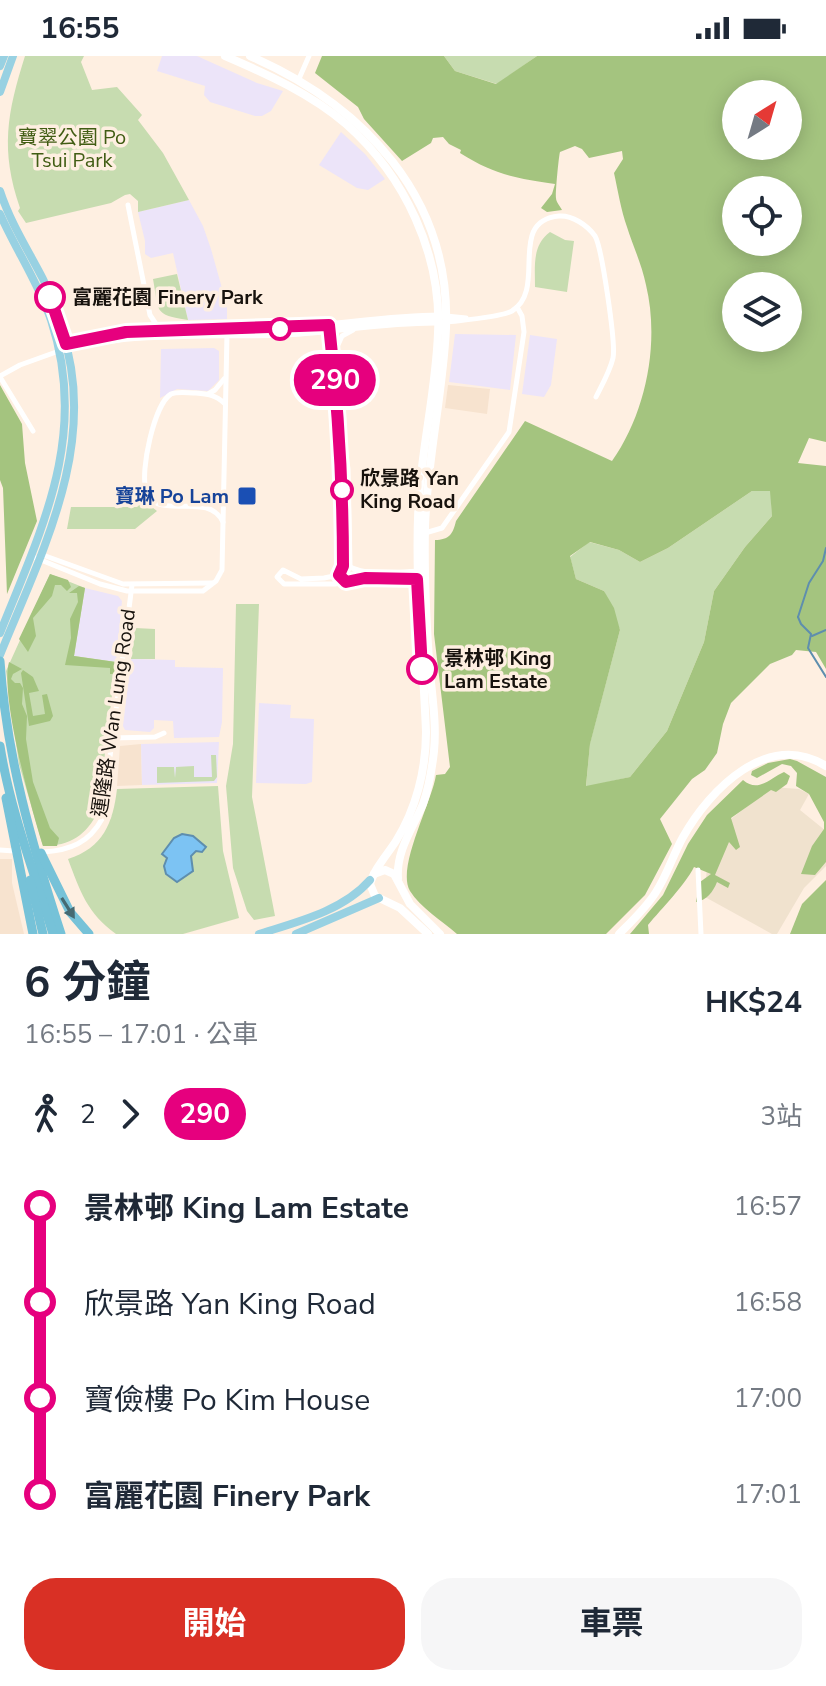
<!DOCTYPE html>
<html lang="zh-TW">
<meta charset="utf-8">
<style>
:root{--surface:#fff;--page:#f6f6f7;--text:#1f2937;--muted:#747a83;--accent:#d93025}
body{margin:0;font-family:"Nunito Sans","Noto Sans TC",sans-serif;background:var(--page);color:var(--text);height:100vh;display:flex;flex-direction:column;font-size:30px;white-space:nowrap}
*{box-sizing:border-box;margin:0}
p{font-size:26px;color:var(--muted)}
.icon{flex:none;width:44px;height:44px;fill:none;stroke:currentColor;stroke-width:2;stroke-linecap:round;stroke-linejoin:round}
.map{position:relative;height:878px;overflow:hidden}
.drawer{display:flex;flex-direction:column;background:var(--surface);flex:1}
.drawer>*{flex:none}
.badge{padding:0 16px;border-radius:26px;font-size:28px;line-height:52px}
.needle{width:52px;rotate:37deg}
.controls{position:absolute;left:722px;top:24px;display:grid;gap:16px}
.controls a{display:grid;place-items:center;width:80px;height:80px;border-radius:50%;background:var(--surface);box-shadow:0 4px 20px #0003;font-size:40px}
.map>.badge{position:absolute;translate:-50% -50%;box-shadow:0 0 0 4px #fff}
.legs{display:flex;align-items:center;gap:12px;height:88px;padding:0 24px;font-size:26px}
.legs p{margin-inline-start:auto}
.summary{display:flex;align-items:center;justify-content:space-between;height:136px;padding:0 24px}
h1{font-size:44px;font-weight:700;line-height:60px}
.button{display:flex;gap:16px;margin-top:auto;padding:16px 24px}
.button a{flex:1;height:92px;border-radius:32px;background:var(--accent);color:#fff;font-size:32px;font-weight:700;line-height:92px;text-align:center}
.button a+a{background:var(--page);color:var(--text)}
ul{padding:0 24px;list-style:none}
li{display:flex;align-items:center;gap:28px;height:96px;font-size:30px}
li i{display:grid;place-items:center;width:12px;height:100%;margin:0 10px;background:currentColor}
li i::after{content:'';width:20px;height:20px;margin:-10px;border:6px solid;border-radius:50%;background:var(--surface)}
li p{margin-inline-start:auto}
li:first-child i{background:linear-gradient(#0000 50%,currentColor 0)}
li:last-child i{background:linear-gradient(currentColor 50%,#0000 0)}
.status{display:flex;justify-content:space-between;align-items:center;height:56px;padding:0 40px;background:var(--surface);direction:ltr}
.status svg{height:22px;fill:currentColor}
.map>svg:first-child{display:block}
.commercial{fill:#f0e2ce}
.built{fill:#f7e3cf}
.education{fill:#ece4f9}
.green{fill:#c7dcb0}
.forest{fill:#a4c47f;fill-rule:evenodd}
.water{fill:#7cc3f3;stroke:#5e8eae;stroke-width:2}
.lines{fill:none;stroke-linecap:round;stroke-linejoin:round}
.stream{stroke:#5e8eae;stroke-width:2}
.minor{stroke:#fff;stroke-width:5}
.tertiary{stroke:#fff;stroke-width:7}
.secondary{stroke:#fff;stroke-width:8}
.primary{stroke:#98d1e2;stroke-width:8}
.trunk{stroke:#76c2d8;stroke-width:9}
.oneway{fill:#466a72}
.line-1-casing{stroke:#fff;stroke-width:18}
.line-1{stroke:#e6007e;stroke-width:12}
.stop-1-dot{fill:#fff;stroke:#e6007e;stroke-width:4}
.transit-dot{fill:#1a4fb4;stroke:#feefe1;stroke-width:3}
.labels{text-anchor:middle;dominant-baseline:central;stroke-width:7;stroke-linejoin:round;paint-order:stroke}
.park-label{font-size:20px;fill:#415d14;stroke:#feefe1}
.stop-label{font-size:20px;font-weight:bold;fill:#17120d;stroke:#feefe1;text-anchor:start}
.transit-label{font-size:20px;font-weight:bold;fill:#164399;stroke:#feefe1;text-anchor:end}
.street-label{font-size:20px;fill:#17120d;stroke:#feefe1}
</style>
<div class="status"><b>16:55</b><svg viewBox="0 0 49 12"><path d="M0 12V9h3v3zM5 12V6h3v6zM10 12V3h3v9zM15 12V0h3v12zM26 1h20v11H26zM47 4h2v5h-2z"/></svg></div>
<div class="map">
<svg width="826" height="878" viewBox="0 0 826 878">
<rect width="100%" height="100%" fill="#feefe1"/>
<!-- commercial -->
<path class="commercial" d="M772,731L799,733L809,738L800,754L826,775V810L804,832L777,878H772L705,841L707,807L731,763Z"/>
<!-- built -->
<g class="built">
<path d="M448,329L490,333L487,358L445,352Z"/>
<path d="M141,688L142,729L117,730L120,690Z"/>
<path d="M0,803H12V827L24,878H0Z"/>
</g>
<!-- education -->
<g class="education">
<path d="M162,0H197L257,27L283,35L271,55L262,60H255L210,46L204,39L205,30L157,15Z"/>
<path d="M341,76L365,98L385,123L368,134L357,132L319,109Z"/>
<path d="M189,144L203,170L211,193L227,250V263L188,264L173,197L151,202L145,198V185L138,156Z"/>
<path d="M455,278L516,279L510,334L449,326Z"/>
<path d="M530,279L557,283L551,329L544,341L522,338Z"/>
<path d="M214,292L219,295V324L208,335L177,333L160,342L161,293Z"/>
<path d="M85,532L118,540L122,545L116,606L74,600Z"/>
<path d="M131,603L175,604V611L223,612L222,666L219,681L174,682L173,665L154,664V672L150,676L125,674L123,670Z"/>
<path d="M259,647L291,649L290,662L314,663L312,726L306,728L256,727Z"/>
<path d="M219,686L217,727L142,729L141,688Z"/>
</g>
<!-- green -->
<g class="green">
<path d="M25,0H84L81,6L92,34L117,31L142,59L138,64L163,97L189,144L138,156V145L130,138L125,139L111,147L26,167L18,155L20,152C0,94 7,57 25,0Z"/>
<path d="M444,0H537L497,28L455,15Z"/>
<path d="M550,176L565,184L574,185L567,236L535,231C535,210 532,189 550,176Z"/>
<path d="M177,218L188,264C153,259 159,255 153,223Z"/>
<path d="M752,435H771L772,460L745,491L714,535L704,586L667,675L630,721L586,731L590,687L620,574L604,535L576,523L570,501L589,486L619,494L640,506L668,492Z"/>
<path d="M144,445L157,455L135,473H67L71,451H137Z"/>
<path d="M50,518L85,532L74,600L116,606L98,755C87,779 70,790 43,790L19,708L6,615Z"/>
<path d="M236,548H259L252,741L275,860L254,864L247,855L233,812L226,730L233,688Z"/>
<path d="M135,572L155,573V603H131Z"/>
<path d="M211,699H216L217,721L214,725L157,727V711H174L175,722L176,711L194,710V721H212Z"/>
<path d="M218,730L223,795L239,862L183,878H116C87,857 80,835 68,803C103,792 113,767 117,733Z"/>
</g>
<!-- forest -->
<g class="forest">
<path d="M322,0H444L455,15L496,28L537,0H826V386L809,382L798,407L826,410V613L816,596L796,594L792,599L770,608L731,647L723,668L717,697L705,714L692,723L660,763L672,788L645,839L606,878H457C442,865 420,851 410,835C396,812 432,746 436,719L445,718L450,711L434,578L435,484C449,484 453,478 456,465L525,365L612,405C646,357 660,287 646,229C642,209 633,190 627,171C621,154 618,135 614,117L623,103L622,95L589,102L582,93L575,90L560,96C559,98 555,139 556,142C556,146 560,150 562,154L547,156L541,152L552,138L555,128C515,122 495,119 460,97L461,94L449,88L443,81L433,82L431,87L402,105L364,63L358,51L315,17ZM736,38H788V90H736ZM736,134H788V186H736ZM736,230H788V282H736ZM752,435H770L772,460L745,491L714,535L704,586L667,675L630,721L586,730L590,688L620,574L614,552L604,535L576,523L570,500L590,486L619,494L640,506L668,492Z"/>
<path d="M0,329L22,368L25,407L37,465L7,538L3,432L0,424Z"/>
<path d="M50,518L68,524L71,531L67,535L61,529H55L52,540L33,562L36,580L28,596L19,583Z"/>
<path d="M79,530L85,532L74,600L116,606L114,618H110V612L65,609L71,582L70,563L78,546L77,537H69Z"/>
<path d="M9,606L22,613L13,618L11,623L15,627H20L23,632L22,648L27,660L26,683L33,726L50,772L59,782L57,790H43C31,752 0,640 9,606Z"/>
<path d="M23,614L33,621L39,635L29,637L33,660L45,658L42,639L47,638L53,660L50,665L29,670L21,617Z"/>
<path d="M790,703L797,705L826,721V806L815,819L801,818L812,790L824,773V766L809,738L796,730L797,717L791,710L782,708L757,722L751,719L752,715L768,707Z"/>
<path d="M784,716L790,720L787,728L776,736L771,734L731,762L740,791L736,794L729,786L715,819L730,827L728,832L717,826C713,836 707,844 696,846L700,826L711,818L694,811C685,829 662,852 648,869L649,878H630L663,839L688,788L707,759L743,724C758,737 769,723 784,716Z"/>
<path d="M826,824V878H790L802,848Z"/>
</g>
<!-- water -->
<path class="water" d="M182,778L193,780L206,791L202,796L196,795L191,800L193,815L177,826L166,818L164,810L167,802L162,798L174,782Z"/>
<g class="lines">
<!-- stream -->
<g class="stream">
<path d="M798,561L809,527L823,505L826,492"/>
<path d="M798,561L801,568L811,578L808,592L826,621"/>
<path d="M812,580L826,574"/>
</g>
<!-- minor -->
<g class="minor">
<path d="M298,25L309,0"/>
<path d="M128,149L150,259L160,274"/>
<path d="M446,260L466,262"/>
<path d="M446,266C462,264 499,262 512,255C548,233 506,165 559,160C572,159 587,169 595,180C602,192 616,288 613,302C610,315 602,329 596,341"/>
<path d="M329,274L341,413L343,510L339,519L346,526"/>
<path d="M333,300L342,280L353,274"/>
<path d="M0,320L20,309L59,295"/>
<path d="M0,321L33,375"/>
<path d="M208,338L215,334L224,323"/>
<path d="M338,340L348,413L350,510"/>
<path d="M223,466C211,441 179,455 158,448C152,444 148,440 146,433C140,416 154,348 171,338C178,335 188,337 196,337C207,338 216,339 224,347"/>
<path d="M425,477L442,472L509,376L524,276L522,260L517,251"/>
<path d="M40,498L123,528L212,527"/>
<path d="M31,500L100,528L127,535H203L216,525L222,514L227,278"/>
<path d="M348,510C368,521 396,516 420,515"/>
<path d="M339,519L324,522L301,523L283,514L277,521L284,528H335L365,522L421,523"/>
<path d="M112,682L155,681L164,677"/>
<path d="M0,794L14,795"/>
<path d="M44,796C70,794 89,787 102,763L132,529"/>
<path d="M698,814L701,878"/>
</g>
<!-- tertiary -->
<g class="tertiary">
<path d="M62,289C137,266 216,277 293,272C342,269 390,260 440,260"/>
<path d="M62,294C135,273 213,281 287,278C339,275 388,265 440,266"/>
</g>
<!-- secondary -->
<g class="secondary">
<path d="M225,0C267,18 311,38 346,68C405,120 442,199 438,277C436,332 423,386 419,440C414,520 423,597 426,676C426,714 416,753 396,785C387,799 374,813 370,828L375,840L400,852L428,878"/>
<path d="M250,0C363,49 451,141 446,272C443,338 427,404 425,471C424,515 426,560 429,604C431,634 437,665 434,695C432,713 429,731 423,748C413,772 396,795 398,822"/>
<path d="M374,818L385,814L394,818L410,848L440,878"/>
<path d="M619,878C632,865 646,852 656,836C667,819 673,799 683,781C710,733 768,674 826,710"/>
</g>
<!-- primary -->
<g class="primary">
<path d="M0,10L4,0"/>
<path d="M0,36L13,0"/>
<path d="M0,135C10,166 28,194 43,223C51,239 56,258 62,275C100,387 41,498 0,599"/>
<path d="M0,158C16,194 38,226 51,264C89,379 42,472 0,577"/>
<path d="M259,878C297,866 343,855 370,824"/>
<path d="M296,878L379,842"/>
</g>
<!-- trunk -->
<g class="trunk">
<path d="M0,605C6,699 32,789 61,878"/>
<path d="M0,690C10,754 34,816 53,878"/>
<path d="M6,742L33,878"/>
<path d="M41,797L70,856L89,878"/>
<path d="M30,824L43,878"/>
</g>
</g>
<!-- one-way arrows -->
<defs><path id="oneway-solid" d="M-6-.8H1V-3.2L6.5 0L1 3.2V.8H-6Z" transform="scale(2)"/></defs>
<use class="oneway" href="#oneway-solid" transform="translate(68 852) rotate(58)"/>
<g class="lines">
<!-- line-1 casing -->
<g class="line-1-casing">
<path id="line-1" d="M50,241L66,288L126,276L329,269C338,349 343,430 343,510L339,519L346,526L365,522L417,523L422,613"/>
</g>
<!-- line-1 -->
<use href="#line-1" class="line-1"/>
</g>
<!-- markers -->
<g class="stop-1-dot">
<circle cx="50" cy="241" r="14"/>
<circle cx="280" cy="273" r="10"/>
<circle cx="342" cy="434" r="10"/>
<circle cx="422" cy="613" r="14"/>
</g>
<rect class="transit-dot" x="237" y="430" width="20" height="20" rx="4"/>
<g class="labels">
<!-- park labels -->
<g class="park-label">
<text x="72" y="81">寶翠公園 Po<tspan x="72" dy="23">Tsui Park</tspan></text>
</g>
<!-- stop labels -->
<g class="stop-label">
<text x="72" y="241">富麗花園 Finery Park</text>
<text x="360" y="422">欣景路 Yan<tspan x="360" dy="23">King Road</tspan></text>
<text x="444" y="602">景林邨 King<tspan x="444" dy="23">Lam Estate</tspan></text>
</g>
<!-- transit labels -->
<g class="transit-label">
<text x="229" y="440">寶琳 Po Lam</text>
</g>
<!-- street labels -->
<g class="street-label">
<text transform="translate(114 657) rotate(-82)">運隆路 Wan Lung Road</text>
</g>
</g>
</svg>
<div class="controls">
<a><svg class="needle" viewBox="-14 -14 28 28"><path d="M0-13l5 13h-10z" fill="#e53935"/><path d="M0 13l5-13h-10z" fill="#747a83"/></svg></a>
<a><svg class="icon" aria-label="locate" viewBox="0 0 24 24"><circle cx="12" cy="12" r="6"/><path d="M12 2v4M12 18v4M2 12h4M18 12h4"/></svg></a>
<a><svg class="icon" aria-label="layers" viewBox="0 0 24 24"><path d="M12 4l9 5-9 5-9-5zM3 14l9 5 9-5"/></svg></a>
</div>
<b class="badge" style="left:335px;top:324px;background:#e6007e;color:#fff">290</b>
</div>
<section class="drawer">
<div class="summary"><div><h1>6 分鐘</h1><p>16:55 – 17:01 · 公車</p></div><b>HK$24</b></div>
<div class="legs"><svg class="icon" aria-label="walk" viewBox="0 0 24 24"><circle cx="13" cy="4" r="2"/><path d="M13 8l-2 6 4 7M11 14l-3 7M7 12l3-4h3l4 4"/></svg>2<svg class="icon" aria-label="forward" viewBox="0 0 24 24"><path d="M9 5l7 7-7 7"/></svg><b class="badge" style="background:#e6007e;color:#fff">290</b><p>3站</p></div>
<ul>
<li><i style="color:#e6007e"></i><b>景林邨 King Lam Estate</b><p>16:57</p></li>
<li><i style="color:#e6007e"></i><span>欣景路 Yan King Road</span><p>16:58</p></li>
<li><i style="color:#e6007e"></i><span>寶儉樓 Po Kim House</span><p>17:00</p></li>
<li><i style="color:#e6007e"></i><b>富麗花園 Finery Park</b><p>17:01</p></li>
</ul>
<div class="button"><a>開始</a><a>車票</a></div>
</section>
